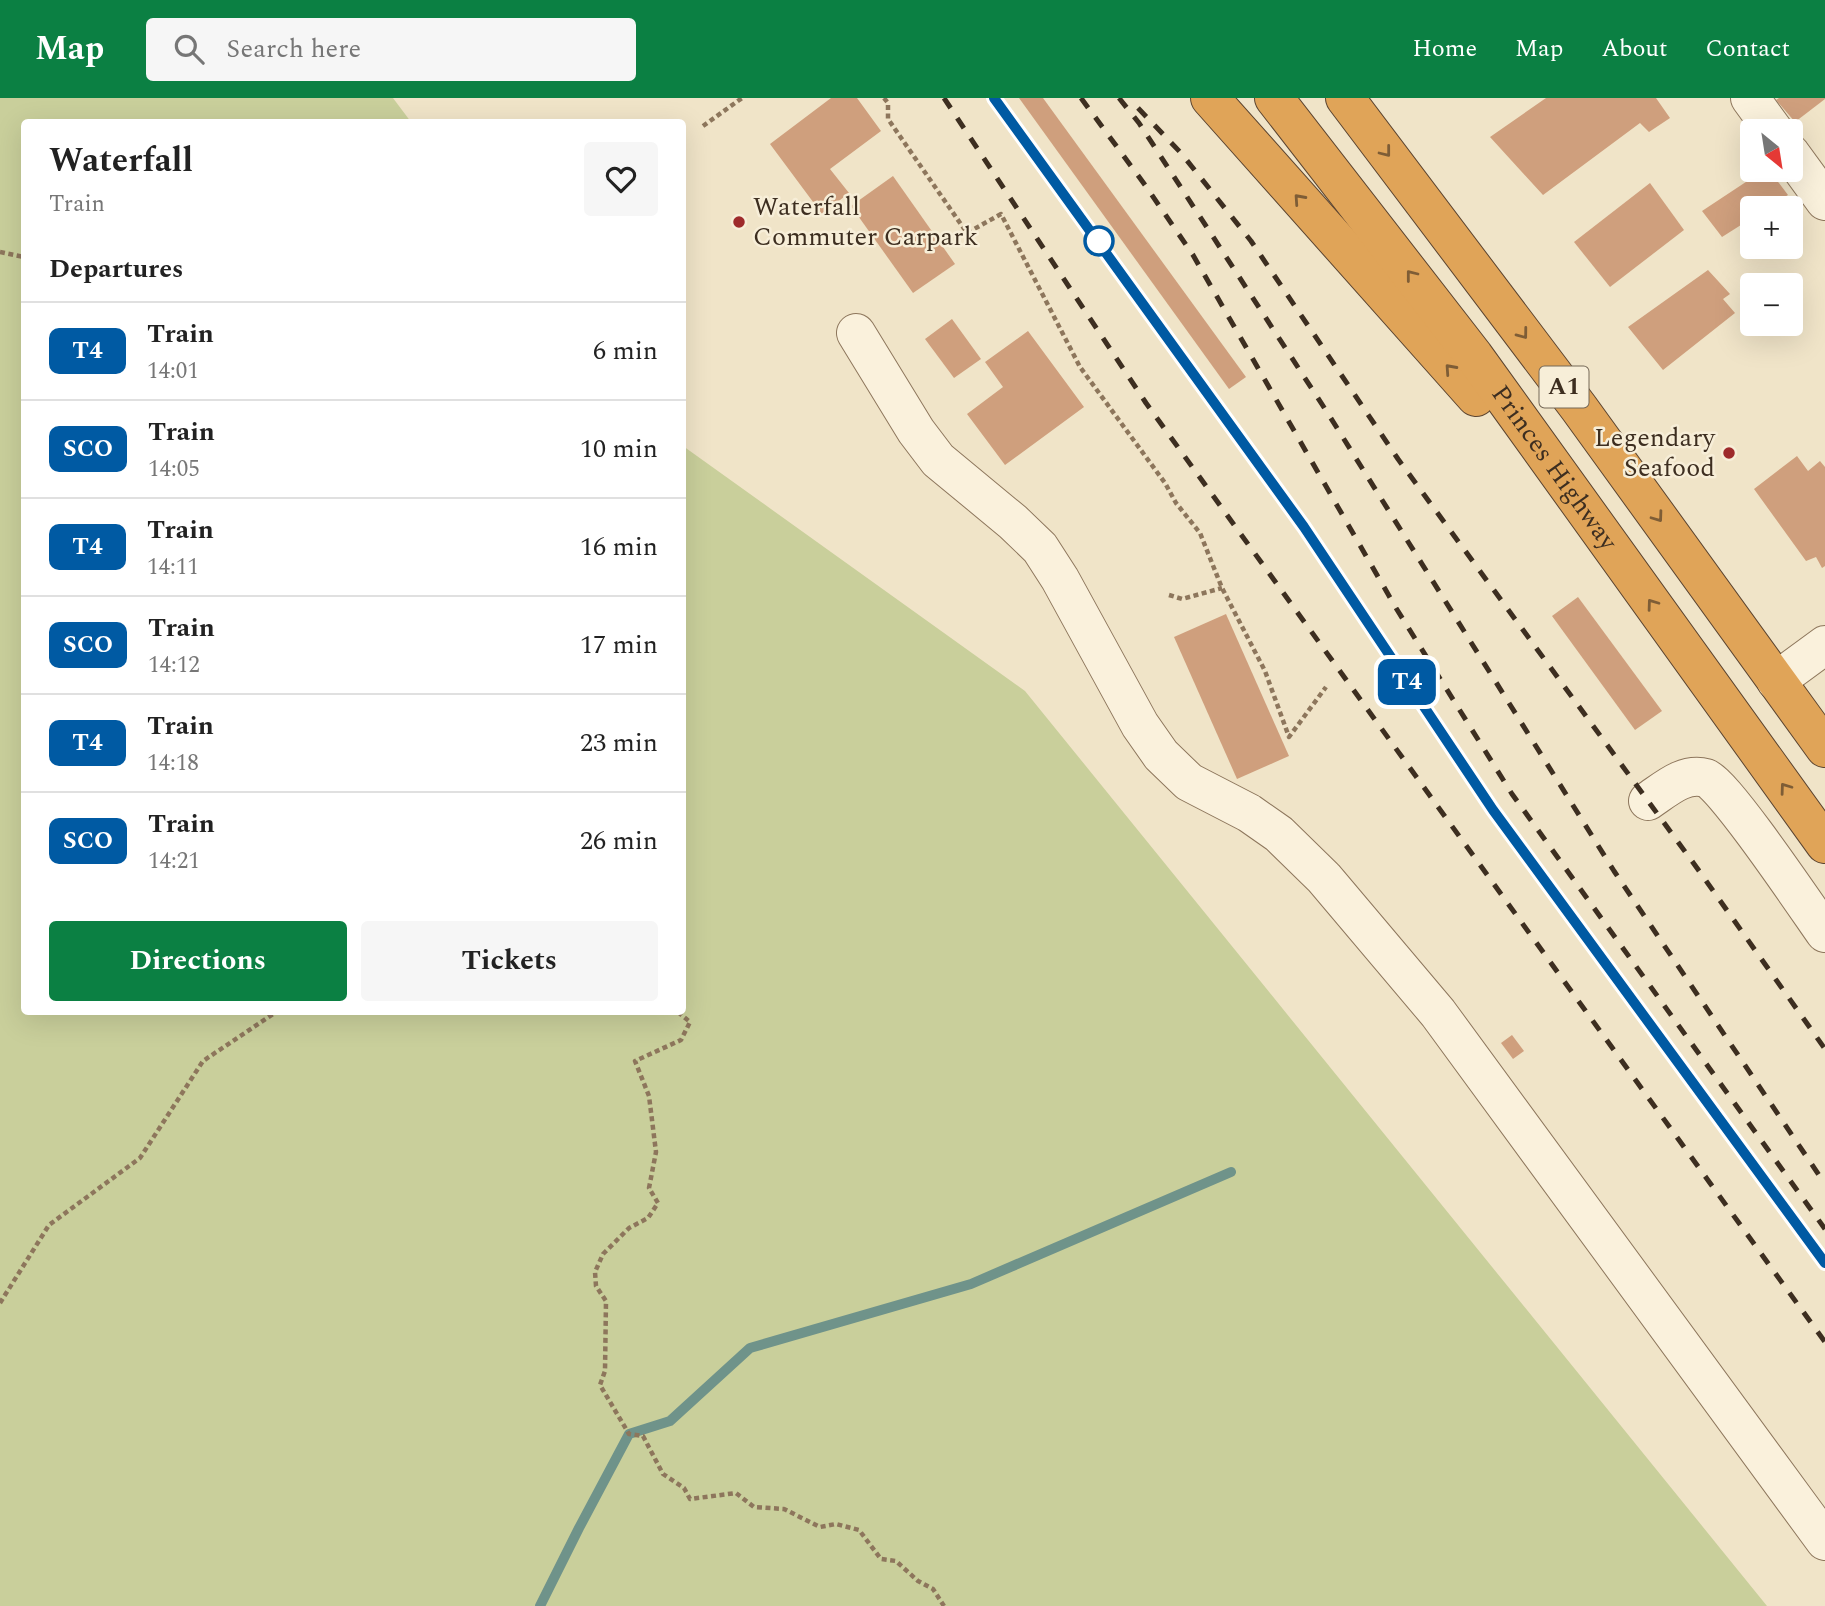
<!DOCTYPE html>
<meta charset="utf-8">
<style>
:root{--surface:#fff;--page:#f6f6f6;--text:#222;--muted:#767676;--line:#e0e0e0;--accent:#0b8043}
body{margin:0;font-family:Spectral,serif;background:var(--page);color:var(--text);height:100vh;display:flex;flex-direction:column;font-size:26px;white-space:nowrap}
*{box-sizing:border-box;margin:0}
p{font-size:23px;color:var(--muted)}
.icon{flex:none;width:38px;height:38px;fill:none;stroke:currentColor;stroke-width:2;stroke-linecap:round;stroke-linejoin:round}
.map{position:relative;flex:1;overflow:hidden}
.details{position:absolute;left:21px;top:21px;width:665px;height:896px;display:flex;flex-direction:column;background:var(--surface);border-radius:7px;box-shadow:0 7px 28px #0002}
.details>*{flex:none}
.badge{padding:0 14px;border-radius:10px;font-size:24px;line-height:46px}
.needle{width:46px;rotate:150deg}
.buttons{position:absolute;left:1740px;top:21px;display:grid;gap:14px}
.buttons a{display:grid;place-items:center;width:63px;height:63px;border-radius:7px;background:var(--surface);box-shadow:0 7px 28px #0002;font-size:35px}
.map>.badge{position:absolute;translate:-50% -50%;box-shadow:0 0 0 4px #fff}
h2{padding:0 28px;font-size:26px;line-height:63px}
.round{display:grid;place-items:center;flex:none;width:74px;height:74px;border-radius:7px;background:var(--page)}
.head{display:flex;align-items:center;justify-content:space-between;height:119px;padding:0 28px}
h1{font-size:33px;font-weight:700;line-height:52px}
.cta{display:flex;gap:14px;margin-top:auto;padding:14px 28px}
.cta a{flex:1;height:80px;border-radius:7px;background:var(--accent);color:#fff;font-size:28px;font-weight:700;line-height:80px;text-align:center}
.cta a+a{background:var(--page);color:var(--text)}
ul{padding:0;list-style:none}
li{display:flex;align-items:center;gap:21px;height:98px;padding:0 28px;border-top:2px solid var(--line)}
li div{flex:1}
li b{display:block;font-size:26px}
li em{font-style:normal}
li .badge{min-width:77px;font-weight:700;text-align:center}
header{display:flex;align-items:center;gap:42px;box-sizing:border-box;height:98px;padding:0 35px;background:var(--accent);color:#fff}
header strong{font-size:33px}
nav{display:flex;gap:38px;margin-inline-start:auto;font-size:24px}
.search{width:490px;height:63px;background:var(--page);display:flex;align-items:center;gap:18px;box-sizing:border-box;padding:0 24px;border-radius:7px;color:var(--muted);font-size:26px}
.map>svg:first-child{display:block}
.green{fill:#c9cf9b}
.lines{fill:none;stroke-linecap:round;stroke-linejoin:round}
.stream{stroke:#6f938a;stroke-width:10}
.building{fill:#cf9f7d}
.minor-casing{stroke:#8d765c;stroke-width:40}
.highway-casing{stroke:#5b4430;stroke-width:40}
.path{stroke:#8d765c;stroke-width:4.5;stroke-dasharray:5 3.5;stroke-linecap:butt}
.minor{stroke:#faf1dc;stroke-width:38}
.highway{stroke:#e0a458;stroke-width:38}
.rail{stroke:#3d2e20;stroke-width:5;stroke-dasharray:12 12;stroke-linecap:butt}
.oneway{stroke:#7e5d36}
.line-casing{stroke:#fff;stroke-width:16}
.line{stroke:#005aa3;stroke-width:10}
.poi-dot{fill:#9e2a2b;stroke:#f7eed8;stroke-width:2.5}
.stop-dot{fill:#fff;stroke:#005aa3;stroke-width:3.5}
.labels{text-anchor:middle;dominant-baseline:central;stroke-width:5;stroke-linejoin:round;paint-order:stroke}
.shield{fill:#f7eed8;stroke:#756857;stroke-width:2}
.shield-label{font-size:24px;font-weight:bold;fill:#3d2e20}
.poi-label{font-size:26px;fill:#3d2e20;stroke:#f7eed8;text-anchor:start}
.street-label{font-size:26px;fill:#3d2e20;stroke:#f7eed8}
</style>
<header>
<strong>Map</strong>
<div class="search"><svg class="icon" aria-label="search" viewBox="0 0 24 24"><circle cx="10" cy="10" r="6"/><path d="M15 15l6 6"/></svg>Search here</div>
<nav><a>Home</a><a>Map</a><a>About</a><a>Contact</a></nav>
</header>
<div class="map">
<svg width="1825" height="1508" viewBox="0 0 1825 1508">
<rect width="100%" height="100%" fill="#f0e4c8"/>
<!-- green -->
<path class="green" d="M0,0H393L411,24H24V914H682L683,348L1025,593L1767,1508H0Z"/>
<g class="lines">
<!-- stream -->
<path class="stream" d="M540,1508L579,1430L629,1336L670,1323L750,1250L971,1186L1231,1074"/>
</g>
<!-- building -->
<g class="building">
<path d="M831,0H857L881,33L830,71L849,95L822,116L770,46Z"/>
<path d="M1019,0H1043L1246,279L1229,291Z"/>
<path d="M1546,0H1656L1670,20L1649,34L1640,25L1543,97L1490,39Z"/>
<path d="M1779,0H1825V1L1795,24L1776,2Z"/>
<path d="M1764,72H1769L1788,97L1767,110H1752V120L1722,139L1702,113Z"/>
<path d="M893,78L955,166L913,195L851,108Z"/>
<path d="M1650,85L1684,132L1610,189L1574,144Z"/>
<path d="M1708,172L1730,196L1723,201L1735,215L1663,272L1628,229Z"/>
<path d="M952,221L981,261L954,280L925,241Z"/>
<path d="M1028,233L1084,309L1005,367L967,316L1003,289L985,264Z"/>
<path d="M1797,358L1808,373L1820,363L1825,369V468L1822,470L1816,459L1806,463L1754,391Z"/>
<path d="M1578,499L1662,613L1635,632L1552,518Z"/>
<path d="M1226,516L1289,658L1237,681L1174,539Z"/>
<path d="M1512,937L1524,953L1513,961L1501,945Z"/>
</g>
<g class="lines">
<!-- minor casing -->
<g class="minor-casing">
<g id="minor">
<path d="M1750,0L1774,33"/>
<path d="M1790,55L1825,103"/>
<path d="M856,235L916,333L938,362L1013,424L1040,450L1060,481L1140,627L1161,657L1189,684L1249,715L1279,736L1324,780L1438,915L1825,1443"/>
<path d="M1776,583L1825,547"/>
<path d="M1648,703C1666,691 1684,674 1706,680C1724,686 1808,811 1825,835"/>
</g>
</g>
<!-- highway casing -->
<g class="highway-casing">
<g id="highway">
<path d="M1210,0L1476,299"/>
<path id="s1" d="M1274,0L1474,258L1825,746"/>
<path d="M1345,0L1579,310L1825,650"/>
</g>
</g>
<!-- path -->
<g class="path">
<path d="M884,0L888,5V21L967,135L1001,116L1080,269L1165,385L1176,405L1200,435L1222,490L1265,573L1289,639L1326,589"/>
<path d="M703,28L742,0"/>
<path d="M0,154L24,159"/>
<path d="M1169,497L1182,501L1222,490"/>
<path d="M678,914L690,924L681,942L635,963L649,998L656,1054L649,1090L658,1105L648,1120L629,1130L603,1156L595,1174L596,1188L606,1203L605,1273L600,1287L629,1336L643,1338L663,1376L684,1390L690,1401L736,1395L754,1409L784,1411L820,1429L836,1426L859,1432L881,1461L896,1463L918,1483L933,1491L944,1508"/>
<path d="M0,1205L49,1127L140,1060L203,963L276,914"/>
</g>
<!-- minor -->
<use href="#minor" class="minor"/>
<!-- highway -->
<use href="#highway" class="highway"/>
<!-- rail -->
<g class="rail">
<path d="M944,0L1146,305L1825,1244"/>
<path d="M994,0L1304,429L1492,712L1825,1166"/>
<path d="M1081,0L1145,87L1193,157L1396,510L1512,696L1825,1131"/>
<path d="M1119,0L1139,25L1327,314L1614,773L1825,1086"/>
<path d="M1138,10L1181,55L1251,143L1398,361L1697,770L1825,951"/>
</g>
</g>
<!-- one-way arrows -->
<defs><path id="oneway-chevron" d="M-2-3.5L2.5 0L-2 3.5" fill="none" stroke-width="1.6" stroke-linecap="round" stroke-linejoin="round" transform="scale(1.75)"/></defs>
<g class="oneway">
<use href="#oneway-chevron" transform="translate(1386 54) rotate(52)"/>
<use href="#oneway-chevron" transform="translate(1299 101) rotate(-132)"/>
<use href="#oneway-chevron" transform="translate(1411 177) rotate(-128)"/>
<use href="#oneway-chevron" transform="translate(1523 236) rotate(53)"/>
<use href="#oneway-chevron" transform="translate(1450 271) rotate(-132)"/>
<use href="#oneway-chevron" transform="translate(1658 419) rotate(54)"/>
<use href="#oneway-chevron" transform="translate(1652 506) rotate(-126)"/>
<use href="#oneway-chevron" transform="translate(1785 690) rotate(-126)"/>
</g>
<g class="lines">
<!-- line casing -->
<g class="line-casing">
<path id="line" d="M994,0L1304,429L1493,712L1825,1165"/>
</g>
<!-- line -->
<use href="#line" class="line"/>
</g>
<!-- markers -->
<g class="poi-dot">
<circle cx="739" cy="124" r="7"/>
<circle cx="1729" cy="355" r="7"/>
</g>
<circle class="stop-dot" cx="1099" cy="143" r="14"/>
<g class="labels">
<!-- shield labels -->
<rect class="shield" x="1539.5" y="268.5" width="49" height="41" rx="5"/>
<g class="shield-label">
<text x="1564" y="289">A1</text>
</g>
<!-- poi labels -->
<g class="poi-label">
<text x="753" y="109">Waterfall<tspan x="753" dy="30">Commuter Carpark</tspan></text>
<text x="1715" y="340" text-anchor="end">Legendary<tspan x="1715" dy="30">Seafood</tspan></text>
</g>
<!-- street labels -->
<g class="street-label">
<text stroke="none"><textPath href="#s1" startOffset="464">Princes Highway</textPath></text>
</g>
</g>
</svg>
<div class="buttons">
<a><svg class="needle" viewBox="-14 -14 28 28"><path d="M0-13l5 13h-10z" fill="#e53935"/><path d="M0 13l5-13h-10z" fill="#767676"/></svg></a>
<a>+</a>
<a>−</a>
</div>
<b class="badge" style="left:1407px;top:584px;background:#005aa3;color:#fff">T4</b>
<section class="details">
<div class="head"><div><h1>Waterfall</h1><p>Train</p></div><a class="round"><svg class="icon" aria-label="heart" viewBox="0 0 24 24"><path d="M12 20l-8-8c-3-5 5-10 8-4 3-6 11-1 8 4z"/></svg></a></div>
<h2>Departures</h2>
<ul>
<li><span class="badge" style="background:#005aa3;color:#fff">T4</span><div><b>Train</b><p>14:01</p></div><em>6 min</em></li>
<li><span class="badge" style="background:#005aa3;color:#fff">SCO</span><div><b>Train</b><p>14:05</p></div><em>10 min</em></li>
<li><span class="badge" style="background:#005aa3;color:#fff">T4</span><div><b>Train</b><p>14:11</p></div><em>16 min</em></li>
<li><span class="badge" style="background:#005aa3;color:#fff">SCO</span><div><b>Train</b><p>14:12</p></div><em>17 min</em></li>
<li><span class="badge" style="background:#005aa3;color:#fff">T4</span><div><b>Train</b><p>14:18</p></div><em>23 min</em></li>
<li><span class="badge" style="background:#005aa3;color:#fff">SCO</span><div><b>Train</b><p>14:21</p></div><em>26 min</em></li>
</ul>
<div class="cta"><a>Directions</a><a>Tickets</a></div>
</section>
</div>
